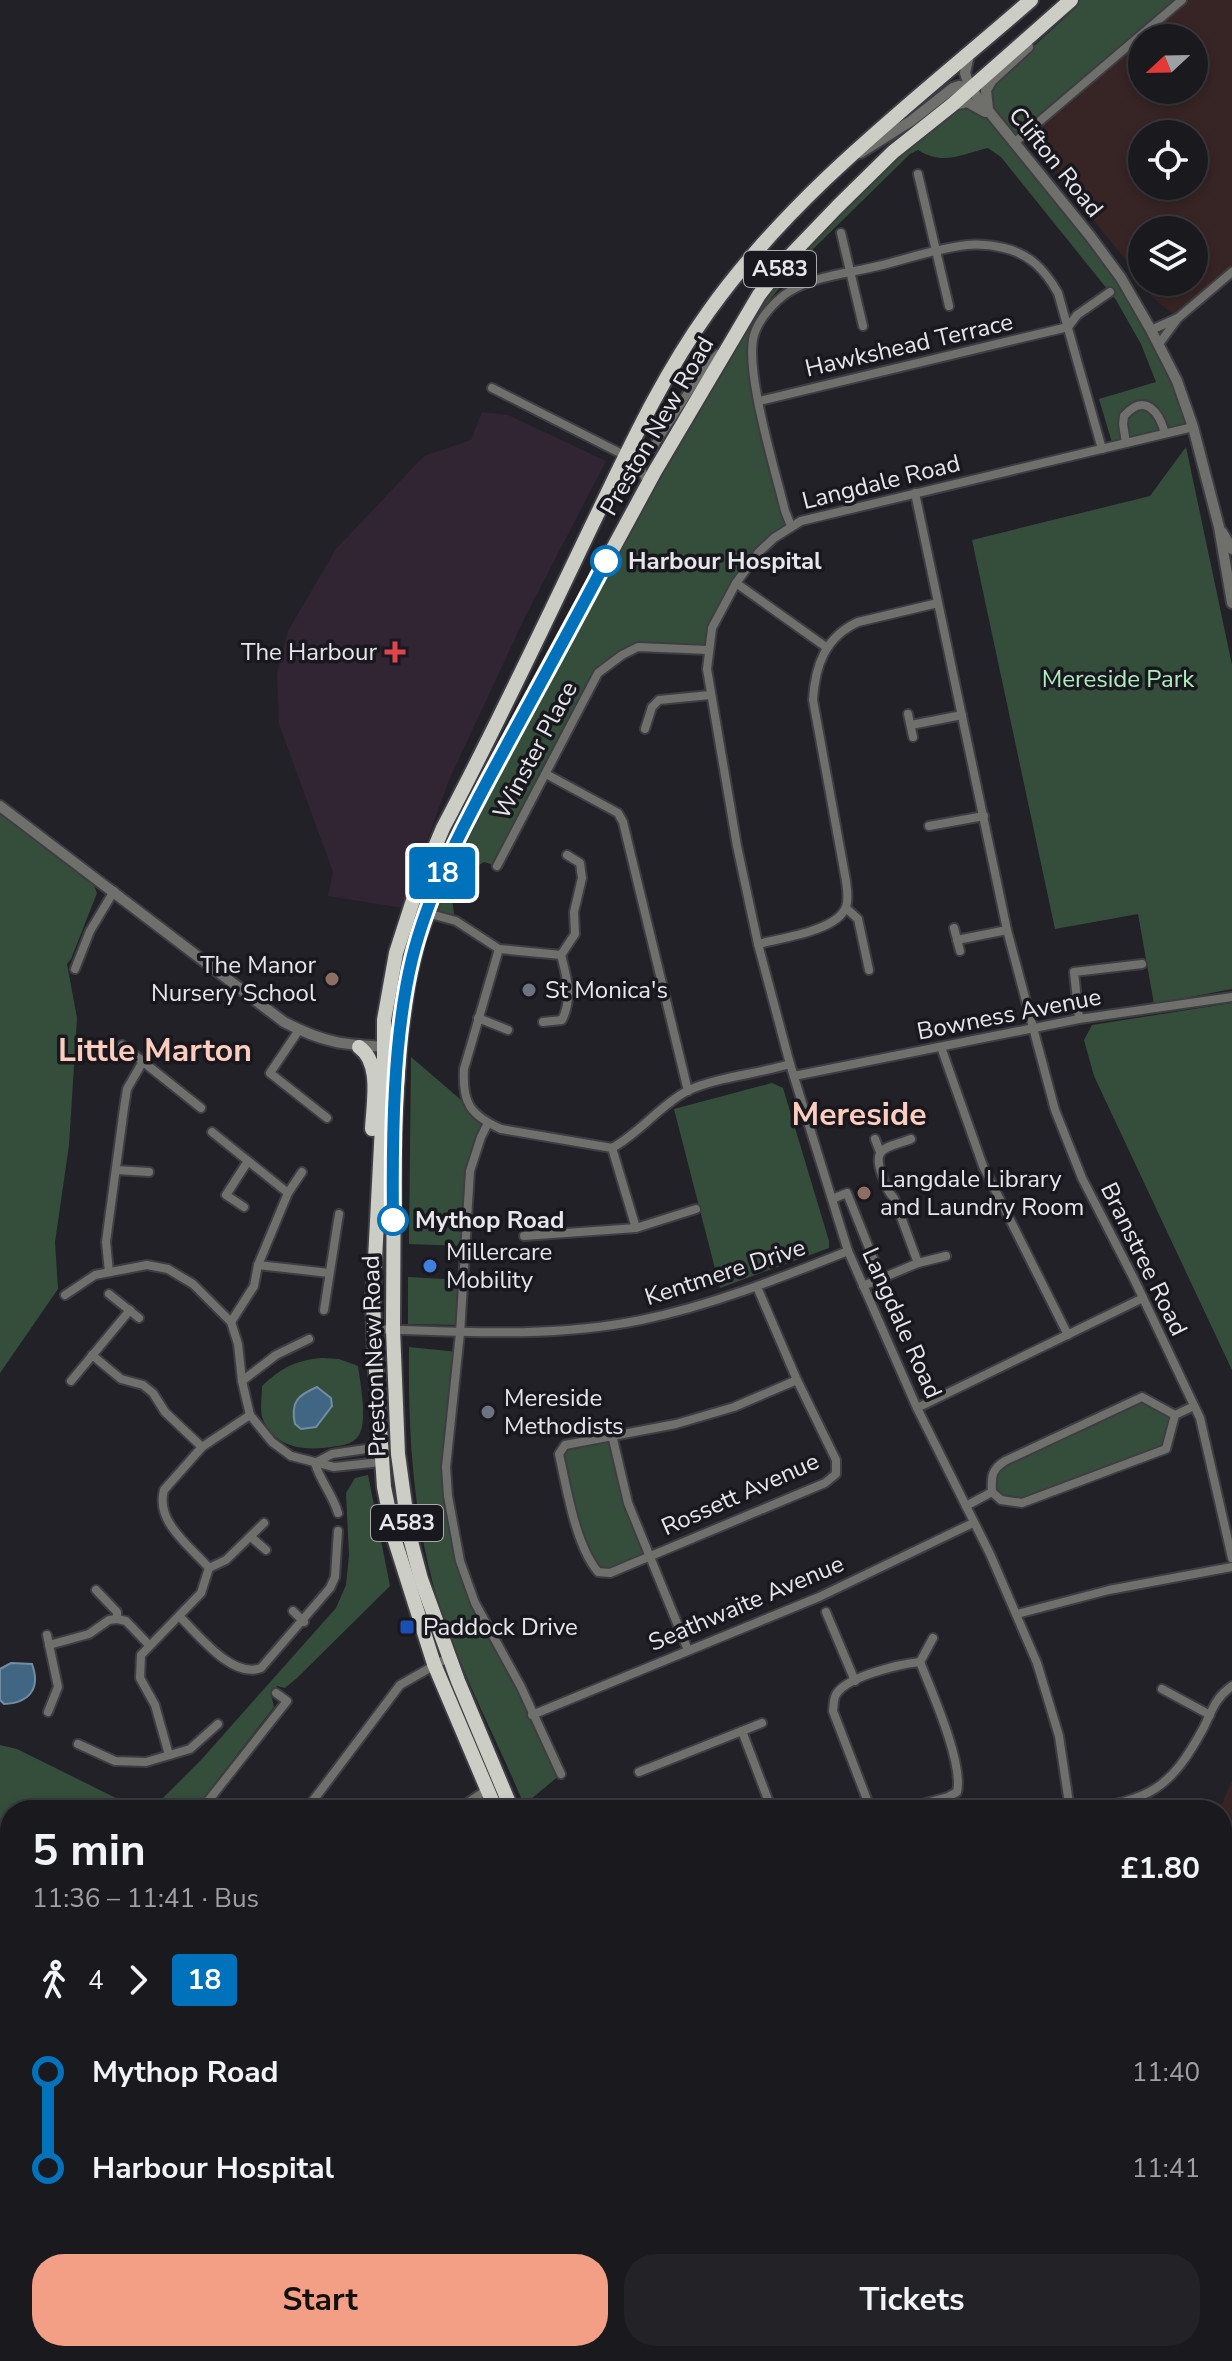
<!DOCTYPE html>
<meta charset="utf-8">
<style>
:root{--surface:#1a191e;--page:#232227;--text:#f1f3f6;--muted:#9fa0a4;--line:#38383c;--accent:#f39f85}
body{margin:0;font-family:"Nunito Sans",sans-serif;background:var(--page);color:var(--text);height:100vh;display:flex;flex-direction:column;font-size:30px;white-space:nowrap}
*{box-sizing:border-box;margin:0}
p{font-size:26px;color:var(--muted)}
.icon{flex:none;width:44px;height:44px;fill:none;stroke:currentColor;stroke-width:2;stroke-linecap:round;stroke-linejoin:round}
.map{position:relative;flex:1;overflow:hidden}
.panel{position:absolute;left:0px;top:1800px;width:1232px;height:562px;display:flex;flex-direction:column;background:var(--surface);border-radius:32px 32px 0 0;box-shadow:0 4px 12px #0003,0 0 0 2px var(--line)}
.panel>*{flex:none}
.badge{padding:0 16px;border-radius:6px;font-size:28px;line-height:52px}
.needle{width:52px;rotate:248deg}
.fabs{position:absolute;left:1128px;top:24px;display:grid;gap:16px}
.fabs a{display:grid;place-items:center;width:80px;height:80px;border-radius:50%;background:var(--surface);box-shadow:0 4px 12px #0003,0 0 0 2px var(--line);font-size:40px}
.map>.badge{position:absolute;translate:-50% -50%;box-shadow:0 0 0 4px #fff}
.legs{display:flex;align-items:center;gap:12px;height:88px;padding:0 32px;font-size:26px}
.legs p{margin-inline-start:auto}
.summary{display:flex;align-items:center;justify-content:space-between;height:136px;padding:0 32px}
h1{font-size:44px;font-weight:700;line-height:60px}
.cta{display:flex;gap:16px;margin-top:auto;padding:16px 32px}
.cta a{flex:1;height:92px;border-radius:32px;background:var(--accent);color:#111;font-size:32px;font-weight:700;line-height:92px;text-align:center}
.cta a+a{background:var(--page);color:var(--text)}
ul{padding:0 32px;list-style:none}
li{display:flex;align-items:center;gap:28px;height:96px;font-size:30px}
li i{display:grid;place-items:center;width:12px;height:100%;margin:0 10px;background:currentColor}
li i::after{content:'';width:20px;height:20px;margin:-10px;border:6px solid;border-radius:50%;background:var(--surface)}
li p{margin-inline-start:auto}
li:first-child i{background:linear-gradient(#0000 50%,currentColor 0)}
li:last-child i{background:linear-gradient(currentColor 50%,#0000 0)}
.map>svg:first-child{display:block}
.industrial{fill:#372424;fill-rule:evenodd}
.medical{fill:#312533}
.green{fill:#354e3b}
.water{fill:#406683;stroke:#728da2;stroke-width:2}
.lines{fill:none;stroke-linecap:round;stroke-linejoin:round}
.minor-casing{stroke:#3e3d43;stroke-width:12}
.tertiary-casing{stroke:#3e3d43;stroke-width:14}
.trunk-casing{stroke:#3e3d43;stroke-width:18}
.minor{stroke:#6f6f6c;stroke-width:8}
.tertiary{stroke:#6f6f6c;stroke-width:10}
.trunk{stroke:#cccec5;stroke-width:14}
.line-1-casing{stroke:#fff;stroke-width:18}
.line-1{stroke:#0072bc;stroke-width:12}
.stop-1-dot{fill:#fff;stroke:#0072bc;stroke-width:4}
.health-dot{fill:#e0444e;stroke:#19181e;stroke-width:3}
.education-dot{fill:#8d6e63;stroke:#19181e;stroke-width:3}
.worship-dot{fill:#6b7280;stroke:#19181e;stroke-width:3}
.shop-dot{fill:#3f7fe0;stroke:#19181e;stroke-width:3}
.transit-dot{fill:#1a4fb4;stroke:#19181e;stroke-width:3}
.labels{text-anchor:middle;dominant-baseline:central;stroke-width:7;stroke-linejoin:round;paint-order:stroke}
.shield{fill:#19181e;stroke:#a9a9ae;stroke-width:2}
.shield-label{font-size:22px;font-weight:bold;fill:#e7e7eb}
.street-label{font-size:24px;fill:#e7e7eb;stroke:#19181e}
.stop-label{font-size:24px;font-weight:bold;fill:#e7e7eb;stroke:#19181e;text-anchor:start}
.poi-label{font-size:24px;fill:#e7e7eb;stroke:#19181e;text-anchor:start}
.park-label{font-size:24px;fill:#adeebe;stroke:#19181e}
.district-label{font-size:32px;font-weight:bold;fill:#fecdbd;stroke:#19181e}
</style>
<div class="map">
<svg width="1232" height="2361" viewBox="0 0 1232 2361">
<rect width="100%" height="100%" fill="#232128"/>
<!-- industrial -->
<g class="industrial">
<path d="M1182,0H1232V272L1178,318L1153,298L1143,282H1194V230H1142V280L1024,134ZM1142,38H1194V90H1142ZM1142,134H1194V186H1142Z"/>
<path d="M1232,1780V1893L1222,1889V1810H1210L1222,1804Z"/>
</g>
<!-- medical -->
<path class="medical" d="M482,412L508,415L606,461L525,617L449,780L403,908L328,896L333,872L279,724L277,673L288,631L336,549L424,456L471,440Z"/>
<!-- green -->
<g class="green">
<path d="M1080,0H1182L1014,143L1138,305L1193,427L1113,446L1099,399L1156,382L1141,344L1116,300L1001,157L988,148C962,154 943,166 918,150L910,154L807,255L771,298L750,329V357L791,526L774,538L720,611L708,650L638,647L598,673L497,866L484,862C456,878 447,888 456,921L427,913L634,508L788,258L952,105L988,107L986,90L1070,13Z"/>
<path d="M1186,447L1232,665V989L1154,1004L1138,914L1055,929L972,540L1150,496Z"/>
<path d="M0,807L94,886L97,893L71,959L67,964L77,1018L69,1145L55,1242L58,1289L0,1373Z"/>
<path d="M1232,1003V1370L1094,1076L1084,1040L1092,1025Z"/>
<path d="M411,1057L488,1123L470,1171L465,1246L409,1244Z"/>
<path d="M772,1083L783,1088L829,1241V1248L720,1288L674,1109Z"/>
<path d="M408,1277L463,1280L461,1325L408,1324Z"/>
<path d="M409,1347L458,1352L446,1467L469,1589L561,1774L524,1805C497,1739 462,1676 440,1608C413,1522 408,1436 409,1347Z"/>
<path d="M322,1358L339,1359L358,1366C360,1382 368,1421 359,1435C353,1445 342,1445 331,1447C304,1451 273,1448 262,1417C260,1409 262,1395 262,1386C281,1368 296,1360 322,1358Z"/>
<path d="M1142,1397L1175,1415L1166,1449L1022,1503H1009L992,1492L995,1467Z"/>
<path d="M612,1435L618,1468L650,1555L610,1573L598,1572L591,1562L559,1454L565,1445Z"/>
<path d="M368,1475L390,1586L297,1678L285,1688L277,1686L271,1694L274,1707L194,1810H151L201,1760L336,1608L346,1585L349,1555L346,1493L355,1478Z"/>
<path d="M0,1745L17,1749L126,1803L129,1810H10V2352H252L255,2361H0Z"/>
</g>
<!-- water -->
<g class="water">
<path d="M317,1387L331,1398L332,1406L316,1427L301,1429L295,1424C290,1402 298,1395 317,1387Z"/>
<path d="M11,1663L32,1664C41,1689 29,1703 4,1704L0,1700V1669Z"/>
</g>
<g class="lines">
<!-- minor casing -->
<g class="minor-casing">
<g id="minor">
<path d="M1014,143L1182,0"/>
<path d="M918,174L949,306"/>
<path d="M841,233L863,326"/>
<path d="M1151,330L1178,318"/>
<path d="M1159,344L1178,318L1232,272"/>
<path d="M492,388L626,456L641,469L648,484"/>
<path d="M759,401L1068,327L1077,315L1110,292"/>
<path d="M1126,443L1123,424L1124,416C1145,392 1159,412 1165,433"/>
<path d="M627,456L641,455L653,447L700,374L718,354"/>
<path d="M915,493L1007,930L1055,1110L1082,1178L1134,1279L1200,1418L1232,1558"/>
<path d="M791,526L785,511C776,473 742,364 755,332C761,316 776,300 790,291C815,276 850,273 878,266C907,259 938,248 967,245C979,244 992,245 1004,248C1030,254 1045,270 1058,293L1102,449"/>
<path d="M736,583L826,647"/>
<path d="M908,714L913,737"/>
<path d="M911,725L962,715"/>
<path d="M645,729L652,707L659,700L710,695"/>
<path d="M546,774L618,813L623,822L688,1091"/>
<path d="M929,826L984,816"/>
<path d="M497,866L598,673L622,655L638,647L708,650"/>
<path d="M846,908L858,919L869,970"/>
<path d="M427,913L456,921L499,949L561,955L575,934L574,912L582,878L580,863L567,855"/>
<path d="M954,928L960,951"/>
<path d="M957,940L1007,930"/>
<path d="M758,944C781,938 837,931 846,907C849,899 847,889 846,881L813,700C815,666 825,637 858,622L938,603"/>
<path d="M499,949L464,1069C462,1103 470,1115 501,1129L612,1148C640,1133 659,1106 687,1091C716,1077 758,1074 790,1064"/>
<path d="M75,969L90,931L114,891"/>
<path d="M478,1018L508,1030"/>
<path d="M1079,1019L1074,972L1142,964"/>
<path d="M543,1022L562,1020C573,997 567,978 561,955"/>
<path d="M299,1030L270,1073L327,1118"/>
<path d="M122,1045L201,1108"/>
<path d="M941,1047L983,1166L1068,1335"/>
<path d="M794,1076L1079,1019L1232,997"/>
<path d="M488,1123L481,1137L470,1171L460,1333L446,1467L448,1496L460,1561L475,1603L521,1687L561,1774"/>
<path d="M212,1132L288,1193"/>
<path d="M875,1139L880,1152"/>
<path d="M911,1139C888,1148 871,1146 882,1175C885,1184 887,1191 894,1198L918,1263"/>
<path d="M612,1148L636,1228"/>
<path d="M116,1170L149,1172"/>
<path d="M832,1199L847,1193L881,1278"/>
<path d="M244,1207L226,1195L248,1161"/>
<path d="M524,1236L636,1228L696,1209"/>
<path d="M258,1265L329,1273"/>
<path d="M109,1272L106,1242L124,1108L127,1089L142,1063"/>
<path d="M863,1286L918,1263L946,1256"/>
<path d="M757,1287L797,1380L836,1460V1474L825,1483L610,1573L598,1572C575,1544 567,1489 559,1454L565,1445L676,1424L734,1407L797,1380"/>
<path d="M109,1294L139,1318"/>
<path d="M65,1295L95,1275L147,1265L168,1269L193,1284L231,1322L238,1344L242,1381L250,1415L272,1442L291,1456L334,1467L381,1462"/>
<path d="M324,1310L339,1214"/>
<path d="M231,1322L254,1286L258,1265L288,1193L302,1172"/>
<path d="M374,1329C463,1332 553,1338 641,1320C713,1305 780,1278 848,1251"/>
<path d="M92,1355L121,1379L143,1385L153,1393L165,1412L202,1447"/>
<path d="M71,1381L130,1310"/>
<path d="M242,1381L276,1355L309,1339"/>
<path d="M917,1408L1143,1298"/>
<path d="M612,1435L628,1503L688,1650"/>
<path d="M315,1463L332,1454L380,1447"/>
<path d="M315,1463C320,1481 333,1495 338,1513"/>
<path d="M992,1492L1001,1500L1022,1503L1166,1449L1175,1415"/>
<path d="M966,1506L992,1492C991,1476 992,1469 1005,1461L1142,1397L1175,1415L1194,1406"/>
<path d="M251,1537L266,1550"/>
<path d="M209,1568L226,1560L264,1523"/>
<path d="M96,1590L117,1612V1619"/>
<path d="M293,1611L304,1622"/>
<path d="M826,1612L855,1681"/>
<path d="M1017,1614L1109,1590L1232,1567"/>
<path d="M179,1616C199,1635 232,1679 261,1668L330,1588L335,1577L338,1531"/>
<path d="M47,1635L58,1687L48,1712"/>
<path d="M49,1645L89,1634L109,1620L117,1619L126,1621L149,1645"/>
<path d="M920,1662L933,1638"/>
<path d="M1162,1689L1210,1715"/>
<path d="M532,1715L819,1597L973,1523"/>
<path d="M742,1731L772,1810"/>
<path d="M78,1744L115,1761L146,1762L190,1749L218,1724"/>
<path d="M169,1755L155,1705L140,1678L141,1655L201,1593L209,1568C190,1546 155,1522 164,1490L202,1447L250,1415"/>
<path d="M639,1772L762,1723"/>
<path d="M201,1810L287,1701L276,1693"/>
<path d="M306,1810L400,1685L449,1657"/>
<path d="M457,1810L488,1789"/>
<path d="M871,1810L833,1711C834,1704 833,1698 837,1693C849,1676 900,1664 920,1662C931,1690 964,1764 957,1792L948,1797L900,1810"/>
<path d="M1070,1810L1059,1736L1037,1663L990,1554L917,1408L848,1251L790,1064L758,944L737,846L707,669L712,628L736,583L759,552L774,538L801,521L1193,427"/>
<path d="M1080,1810C1150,1800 1170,1790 1204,1727C1212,1710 1216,1697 1232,1686"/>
<path d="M1222,1899L1232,1903"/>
<path d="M1222,2008L1226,2011L1222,2016"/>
<path d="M1222,2123L1232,2136"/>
<path d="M1222,2171L1232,2162"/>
<path d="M1222,2242L1232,2237"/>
<path d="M1222,2280L1232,2287"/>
<path d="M315,2352L317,2361"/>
<path d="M561,2352L566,2361"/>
<path d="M824,2352L839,2361"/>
<path d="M965,2352L971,2361"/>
<path d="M1082,2352L1087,2361"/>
<path d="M792,2357V2355L812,2352"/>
<path d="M702,2361L716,2352"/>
<path d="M876,2361L890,2352"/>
</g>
</g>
<!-- tertiary casing -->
<g class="tertiary-casing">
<g id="tertiary">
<path d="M969,55L965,73L970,88L1090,236L1121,278L1151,330L1177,381L1193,427L1219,527L1232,603"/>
<path d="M953,105L967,102L985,112"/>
<path d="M988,109L986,90L992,80L1028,47"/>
<path d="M860,153L911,121L953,88L959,86L970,88"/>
<path d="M1222,532L1232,549"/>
<path d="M0,806L284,1022C324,1043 344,1045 388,1047"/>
</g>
</g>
<!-- trunk casing -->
<g class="trunk-casing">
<g id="trunk">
<path d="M359,1047C382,1063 373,1104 372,1129"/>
<path d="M496,1810L434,1664L395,1541L384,1487L375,1356L373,1298L384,1087V1020L396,953L415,894L443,828C496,728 544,625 593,523C628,451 662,376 709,311C796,189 919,98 1031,0"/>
<path d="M512,1810L458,1681L421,1579L409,1534L398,1454L393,1330L394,1133L400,1039L408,982L418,939L447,863L488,779L655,471L759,295L788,258L838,206L893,152L952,105L1071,0"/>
<path d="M771,2352L777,2361"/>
<path d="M790,2352L796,2361"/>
</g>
</g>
<!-- minor -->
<use href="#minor" class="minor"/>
<!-- tertiary -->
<use href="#tertiary" class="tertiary"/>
<!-- trunk -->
<use href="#trunk" class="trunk"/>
</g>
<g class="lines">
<!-- line-1 casing -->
<g class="line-1-casing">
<path id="line-1" d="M393,1220C392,1138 393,1038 412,959C431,882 471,812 508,743C541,682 574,622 606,561"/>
</g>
<!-- line-1 -->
<use href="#line-1" class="line-1"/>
</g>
<!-- markers -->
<g class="stop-1-dot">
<circle cx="606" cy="561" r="14"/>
<circle cx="393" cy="1220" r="14"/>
</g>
<path class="health-dot" d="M391 640h8v8h8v8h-8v8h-8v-8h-8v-8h8z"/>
<g class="education-dot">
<circle cx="332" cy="979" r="8"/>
<circle cx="864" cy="1193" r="8"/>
</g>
<g class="worship-dot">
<circle cx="529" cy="990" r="8"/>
<circle cx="488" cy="1412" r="8"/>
</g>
<circle class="shop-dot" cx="430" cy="1266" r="8"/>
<rect class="transit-dot" x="399" y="1619" width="16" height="16" rx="4"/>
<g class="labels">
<!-- shield labels -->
<g class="shield">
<rect x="744" y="251" width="72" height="36" rx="6"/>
<rect x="371" y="1505" width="72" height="36" rx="6"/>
</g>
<g class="shield-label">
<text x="780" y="269">A583</text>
<text x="407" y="1523">A583</text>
</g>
<!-- street labels -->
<g class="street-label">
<text transform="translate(1056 162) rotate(51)">Clifton Road</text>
<text transform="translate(909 345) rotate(-13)">Hawkshead Terrace</text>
<text transform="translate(657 426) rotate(-60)">Preston New Road</text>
<text transform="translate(881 482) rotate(-14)">Langdale Road</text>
<text transform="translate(535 750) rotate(-62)">Winster Place</text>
<text transform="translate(1009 1014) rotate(-11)">Bowness Avenue</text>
<text transform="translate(1144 1259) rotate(64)">Branstree Road</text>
<text transform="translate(725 1272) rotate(-18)">Kentmere Drive</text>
<text transform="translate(902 1323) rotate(66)">Langdale Road</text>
<text transform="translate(374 1356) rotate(-92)">Preston New Road</text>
<text transform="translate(740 1494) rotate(-24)">Rossett Avenue</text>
<text transform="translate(746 1603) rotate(-23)">Seathwaite Avenue</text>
</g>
<!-- stop labels -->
<g class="stop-label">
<text x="628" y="561">Harbour Hospital</text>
<text x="415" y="1220">Mythop Road</text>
</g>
<!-- poi labels -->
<g class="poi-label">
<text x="377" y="652" text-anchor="end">The Harbour</text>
<text x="316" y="965" text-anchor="end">The Manor<tspan x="316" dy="28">Nursery School</tspan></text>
<text x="545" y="990">St Monica's</text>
<text x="880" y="1179">Langdale Library<tspan x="880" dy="28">and Laundry Room</tspan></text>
<text x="446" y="1252">Millercare<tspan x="446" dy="28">Mobility</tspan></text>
<text x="504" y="1398">Mereside<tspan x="504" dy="28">Methodists</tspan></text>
<text x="423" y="1627">Paddock Drive</text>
</g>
<!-- park labels -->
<g class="park-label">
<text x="1118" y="679">Mereside Park</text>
</g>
<!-- district labels -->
<g class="district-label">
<text x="155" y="1050">Little Marton</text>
<text x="859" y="1114">Mereside</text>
</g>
</g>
</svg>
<div class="fabs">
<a><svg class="needle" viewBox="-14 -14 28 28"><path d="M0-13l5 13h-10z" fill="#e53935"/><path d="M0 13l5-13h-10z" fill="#9fa0a4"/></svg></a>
<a><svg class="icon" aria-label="locate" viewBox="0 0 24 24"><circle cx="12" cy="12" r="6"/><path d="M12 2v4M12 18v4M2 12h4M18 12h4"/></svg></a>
<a><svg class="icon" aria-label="layers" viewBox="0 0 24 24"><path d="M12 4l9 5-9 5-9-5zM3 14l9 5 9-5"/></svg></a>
</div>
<b class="badge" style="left:442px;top:873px;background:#0072bc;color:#fff">18</b>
<section class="panel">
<div class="summary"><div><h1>5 min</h1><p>11:36 – 11:41 · Bus</p></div><b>£1.80</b></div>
<div class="legs"><svg class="icon" aria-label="walk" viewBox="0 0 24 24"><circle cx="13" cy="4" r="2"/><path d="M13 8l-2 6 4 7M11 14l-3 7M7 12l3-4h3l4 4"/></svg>4<svg class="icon" aria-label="forward" viewBox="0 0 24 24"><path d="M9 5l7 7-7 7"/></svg><b class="badge" style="background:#0072bc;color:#fff">18</b></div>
<ul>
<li><i style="color:#0072bc"></i><b>Mythop Road</b><p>11:40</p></li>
<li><i style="color:#0072bc"></i><b>Harbour Hospital</b><p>11:41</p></li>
</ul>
<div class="cta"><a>Start</a><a>Tickets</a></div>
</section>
</div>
